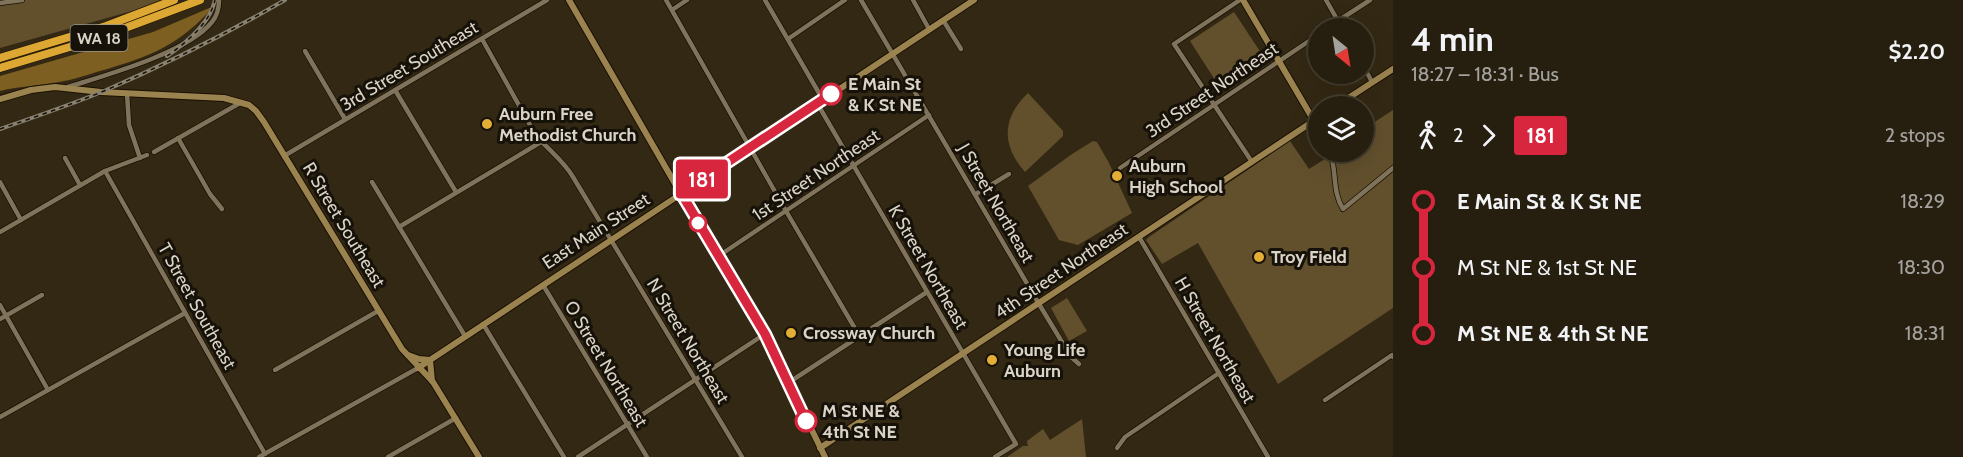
<!DOCTYPE html>
<meta charset="utf-8">
<style>
:root{--surface:#261e0e;--page:#322b1c;--text:#f1f3f6;--muted:#a4a29e;--line:#423c2e}
body{margin:0;font-family:Cabin,sans-serif;background:var(--page);color:var(--text);height:100vh;display:flex;flex-direction:column;font-size:22px;white-space:nowrap}
*{box-sizing:border-box;margin:0}
p{font-size:20px;color:var(--muted)}
.icon{flex:none;width:33px;height:33px;fill:none;stroke:currentColor;stroke-width:2;stroke-linecap:round;stroke-linejoin:round}
.map{position:relative;flex:1;overflow:hidden}
.sheet{display:flex;flex-direction:column;background:var(--surface);width:570px}
.sheet>*{flex:none}
.badge{padding:0 12px;border-radius:4px;font-size:21px;line-height:39px}
.needle{width:39px;rotate:150deg}
.fabs{position:absolute;left:1308px;top:18px;display:grid;gap:12px}
.fabs a{display:grid;place-items:center;width:66px;height:66px;border-radius:50%;background:var(--surface);box-shadow:0 6px 24px #0002,0 0 0 2px var(--line);font-size:30px}
.map>.badge{position:absolute;translate:-50% -50%;box-shadow:0 0 0 3px #fff}
.legs{display:flex;align-items:center;gap:9px;height:66px;padding:0 18px;font-size:20px}
.legs p{margin-inline-start:auto}
.head{display:flex;align-items:center;justify-content:space-between;height:102px;padding:0 18px}
h1{font-size:33px;font-weight:800;line-height:45px}
ul{padding:0 18px;list-style:none}
li{display:flex;align-items:center;gap:21px;height:66px;font-size:22px}
li i{display:grid;place-items:center;width:9px;height:100%;margin:0 8px;background:currentColor}
li i::after{content:'';width:15px;height:15px;margin:-8px;border:4px solid;border-radius:50%;background:var(--surface)}
li p{margin-inline-start:auto}
li:first-child i{background:linear-gradient(#0000 50%,currentColor 0)}
li:last-child i{background:linear-gradient(currentColor 50%,#0000 0)}
main{display:flex;flex:1;min-height:0}
.map>svg:first-child{display:block}
.green{fill:#62502d}
.forest{fill:#7c5f21}
.lines{fill:none;stroke-linecap:round;stroke-linejoin:round}
.street-casing{stroke:#1a1000;stroke-width:6}
.secondary-casing{stroke:#1a1000;stroke-width:8}
.highway-casing{stroke:#1a1000;stroke-width:9}
.street{stroke:#7f735c;stroke-width:4.5}
.secondary{stroke:#9b8350;stroke-width:6}
.highway{stroke:#dca733;stroke-width:8}
.rail-casing{stroke:#898170;stroke-width:4}
.rail{stroke:#161209;stroke-width:1.5;stroke-dasharray:4.5;stroke-linecap:butt}
.line-1-casing{stroke:#fff;stroke-width:14}
.line-1{stroke:#d7263d;stroke-width:9}
.stop-1-dot{fill:#fff;stroke:#d7263d;stroke-width:3}
.poi-dot{fill:#e4ad35;stroke:#161209;stroke-width:2}
.labels{text-anchor:middle;dominant-baseline:central;stroke-width:6;stroke-linejoin:round;paint-order:stroke}
.shield{fill:#161209;stroke:#9f998e;stroke-width:1.5}
.shield-label{font-size:16px;font-weight:bold;fill:#dad3c7}
.street-label{font-size:18px;fill:#dad3c7;stroke:#161209}
.stop-label{font-size:18px;font-weight:bold;fill:#dad3c7;stroke:#161209;text-anchor:start}
.poi-label{font-size:18px;font-weight:bold;fill:#dad3c7;stroke:#161209;text-anchor:start}
</style>
<main>
<div class="map">
<svg width="1393" height="457" viewBox="0 0 1393 457">
<rect width="100%" height="100%" fill="#332813"/>
<!-- green -->
<g class="green">
<path d="M0,0H160L132,11L0,48Z"/>
<path d="M1234,12L1267,62L1222,91L1190,41Z"/>
<path d="M1028,93L1063,131V136L1025,172C1001,145 1002,118 1028,93Z"/>
<path d="M1393,110V308L1278,384L1198,243L1162,264L1146,240L1149,237L1290,141L1309,169L1328,157L1327,154L1330,152H1364V129Z"/>
<path d="M1093,141L1097,142L1109,163L1132,213L1078,245L1059,240L1028,186L1072,154Z"/>
<path d="M1067,298L1087,331L1069,341L1051,308Z"/>
<path d="M1082,419L1086,457H1007L1023,446H1028L1027,441L1043,429L1050,440Z"/>
</g>
<!-- forest -->
<path class="forest" d="M214,6C179,46 149,57 100,71C86,75 73,80 59,82C39,86 20,86 0,91V76L153,32Z"/>
<g class="lines">
<!-- street casing -->
<g class="street-casing">
<g id="street">
<path d="M666,0L786,211L860,337"/>
<path d="M765,0L823,100"/>
<path d="M861,0L1039,304L1071,357L1079,364"/>
<path d="M913,0L929,29"/>
<path d="M1240,0L1174,44L1252,162"/>
<path d="M1326,0L1342,28"/>
<path d="M0,3L22,0"/>
<path d="M672,10L687,0"/>
<path d="M943,20L961,49"/>
<path d="M1327,28L1370,0"/>
<path d="M482,39L535,134C547,149 563,160 573,177L742,457"/>
<path d="M788,39L845,0"/>
<path d="M305,51L345,119"/>
<path d="M1364,67L1372,82"/>
<path d="M68,87C106,75 187,53 212,22C217,16 219,8 219,0"/>
<path d="M395,90L456,192"/>
<path d="M127,93L129,125L140,158"/>
<path d="M817,103L1016,444L995,457"/>
<path d="M1314,121L1318,129"/>
<path d="M178,138L210,194L222,209"/>
<path d="M154,152L240,103"/>
<path d="M1330,152C1337,171 1332,192 1343,209L1393,168"/>
<path d="M284,156L547,0"/>
<path d="M65,158L80,185"/>
<path d="M1120,168L1318,35"/>
<path d="M105,171L265,454"/>
<path d="M0,182L21,220"/>
<path d="M372,182L465,336"/>
<path d="M976,194L1009,174"/>
<path d="M399,227L541,142"/>
<path d="M0,232L105,171L147,155"/>
<path d="M1139,237L1268,457"/>
<path d="M717,257L929,115"/>
<path d="M543,285L647,457"/>
<path d="M0,305L48,390"/>
<path d="M0,319L42,295"/>
<path d="M483,324L564,457"/>
<path d="M275,370L378,311"/>
<path d="M788,383L927,292"/>
<path d="M1325,400L1392,355L1393,357"/>
<path d="M0,417L185,313"/>
<path d="M1117,448L1125,437L1219,373"/>
<path d="M259,457L418,368"/>
<path d="M388,457L456,418"/>
<path d="M578,457L765,334"/>
</g>
</g>
<!-- secondary casing -->
<g class="secondary-casing">
<g id="secondary">
<path d="M569,0L711,246L765,334L825,457"/>
<path d="M1243,0L1314,121"/>
<path d="M0,99L31,90L55,87L101,92L224,98L249,105L256,111L264,122L402,349L433,382L479,457"/>
<path d="M1336,106L1393,69"/>
<path d="M408,355L419,359L430,360L432,381"/>
<path d="M418,368L974,0"/>
<path d="M820,448L1318,118"/>
</g>
</g>
<!-- highway casing -->
<g class="highway-casing">
<g id="highway">
<path d="M0,58L106,26L174,0"/>
<path d="M0,68L93,40L200,0"/>
</g>
</g>
<!-- street -->
<use href="#street" class="street"/>
<!-- secondary -->
<use href="#secondary" class="secondary"/>
<!-- highway -->
<use href="#highway" class="highway"/>
<!-- rail casing -->
<g class="rail-casing">
<g id="rail">
<path d="M167,56C186,43 210,23 215,0"/>
<path d="M0,129C35,117 70,105 104,91C166,64 226,34 285,0"/>
</g>
</g>
<!-- rail -->
<use href="#rail" class="rail"/>
</g>
<g class="lines">
<!-- line-1 casing -->
<g class="line-1-casing">
<path id="line-1" d="M806,421L765,334L681,193L831,94"/>
</g>
<!-- line-1 -->
<use href="#line-1" class="line-1"/>
</g>
<!-- markers -->
<g class="stop-1-dot">
<circle cx="831" cy="94" r="10"/>
<circle cx="698" cy="223" r="8"/>
<circle cx="806" cy="421" r="10"/>
</g>
<g class="poi-dot">
<circle cx="487" cy="124" r="6"/>
<circle cx="1117" cy="176" r="6"/>
<circle cx="1259" cy="257" r="6"/>
<circle cx="791" cy="333" r="6"/>
<circle cx="992" cy="360" r="6"/>
</g>
<g class="labels">
<!-- shield labels -->
<rect class="shield" x="70.5" y="25" width="57" height="26" rx="4.5"/>
<g class="shield-label">
<text x="99" y="38">WA 18</text>
</g>
<!-- street labels -->
<g class="street-label">
<text transform="translate(409 66) rotate(-31)">3rd Street Southeast</text>
<text transform="translate(1212 90) rotate(-34)">3rd Street Northeast</text>
<text transform="translate(816 175) rotate(-34)">1st Street Northeast</text>
<text transform="translate(996 203) rotate(60)">J Street Northeast</text>
<text transform="translate(344 225) rotate(59)">R Street Southeast</text>
<text transform="translate(596 231) rotate(-33)">East Main Street</text>
<text transform="translate(928 267) rotate(60)">K Street Northeast</text>
<text transform="translate(1061 271) rotate(-34)">4th Street Northeast</text>
<text transform="translate(197 306) rotate(61)">T Street Southeast</text>
<text transform="translate(1215 340) rotate(60)">H Street Northeast</text>
<text transform="translate(688 341) rotate(59)">N Street Northeast</text>
<text transform="translate(606 364) rotate(59)">O Street Northeast</text>
</g>
<!-- stop labels -->
<g class="stop-label">
<text x="848" y="84">E Main St<tspan x="848" dy="21">&amp; K St NE</tspan></text>
<text x="822" y="411">M St NE &amp;<tspan x="822" dy="21">4th St NE</tspan></text>
</g>
<!-- poi labels -->
<g class="poi-label">
<text x="499" y="114">Auburn Free<tspan x="499" dy="21">Methodist Church</tspan></text>
<text x="1129" y="166">Auburn<tspan x="1129" dy="21">High School</tspan></text>
<text x="1271" y="257">Troy Field</text>
<text x="803" y="333">Crossway Church</text>
<text x="1004" y="350">Young Life<tspan x="1004" dy="21">Auburn</tspan></text>
</g>
</g>
</svg>
<div class="fabs">
<a><svg class="needle" viewBox="-14 -14 28 28"><path d="M0-13l5 13h-10z" fill="#e53935"/><path d="M0 13l5-13h-10z" fill="#a4a29e"/></svg></a>
<a><svg class="icon" aria-label="layers" viewBox="0 0 24 24"><path d="M12 4l9 5-9 5-9-5zM3 14l9 5 9-5"/></svg></a>
</div>
<b class="badge" style="left:702px;top:179px;background:#d7263d;color:#fff">181</b>
</div>
<section class="sheet">
<div class="head"><div><h1>4 min</h1><p>18:27 – 18:31 · Bus</p></div><b>$2.20</b></div>
<div class="legs"><svg class="icon" aria-label="walk" viewBox="0 0 24 24"><circle cx="13" cy="4" r="2"/><path d="M13 8l-2 6 4 7M11 14l-3 7M7 12l3-4h3l4 4"/></svg>2<svg class="icon" aria-label="forward" viewBox="0 0 24 24"><path d="M9 5l7 7-7 7"/></svg><b class="badge" style="background:#d7263d;color:#fff">181</b><p>2 stops</p></div>
<ul>
<li><i style="color:#d7263d"></i><b>E Main St &amp; K St NE</b><p>18:29</p></li>
<li><i style="color:#d7263d"></i><span>M St NE &amp; 1st St NE</span><p>18:30</p></li>
<li><i style="color:#d7263d"></i><b>M St NE &amp; 4th St NE</b><p>18:31</p></li>
</ul>
</section>
</main>
